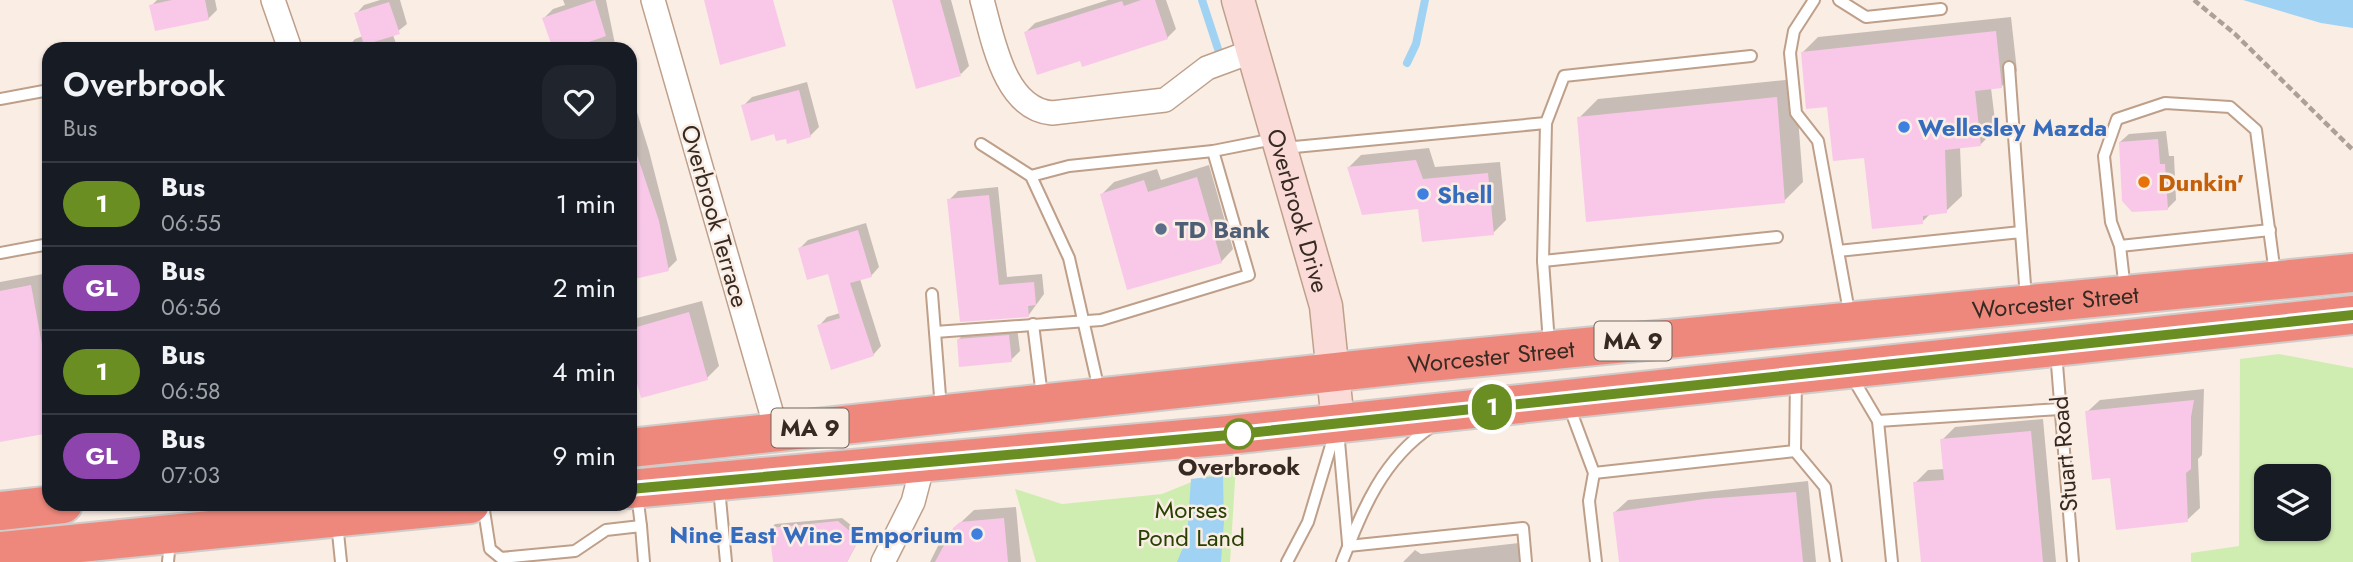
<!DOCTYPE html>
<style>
:root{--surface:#171b24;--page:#20242c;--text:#f1f3f6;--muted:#9ea1a6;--line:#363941}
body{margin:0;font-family:Jost,sans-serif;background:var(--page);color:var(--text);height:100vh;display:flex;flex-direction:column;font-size:26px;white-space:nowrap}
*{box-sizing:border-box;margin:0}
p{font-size:23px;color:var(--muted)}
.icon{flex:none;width:38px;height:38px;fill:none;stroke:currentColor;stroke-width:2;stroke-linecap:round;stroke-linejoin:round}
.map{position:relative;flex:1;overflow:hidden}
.side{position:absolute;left:42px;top:42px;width:595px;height:469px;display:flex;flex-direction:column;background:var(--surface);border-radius:21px;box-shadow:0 2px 5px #0004}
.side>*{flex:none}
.badge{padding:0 14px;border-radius:23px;font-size:24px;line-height:46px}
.buttons{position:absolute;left:2254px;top:464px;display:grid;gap:14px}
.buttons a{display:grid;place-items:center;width:77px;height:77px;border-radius:14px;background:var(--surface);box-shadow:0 2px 5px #0004;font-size:35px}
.map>.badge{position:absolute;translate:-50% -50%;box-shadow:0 0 0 4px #fff}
.round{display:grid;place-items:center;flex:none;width:74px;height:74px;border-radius:21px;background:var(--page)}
.summary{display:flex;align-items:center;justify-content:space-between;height:119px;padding:0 21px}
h1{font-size:33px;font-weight:600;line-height:52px}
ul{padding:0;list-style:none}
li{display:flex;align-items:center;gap:21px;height:84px;padding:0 21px;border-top:2px solid var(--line)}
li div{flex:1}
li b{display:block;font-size:26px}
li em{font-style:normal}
li .badge{min-width:77px;font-weight:700;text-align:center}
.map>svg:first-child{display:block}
.green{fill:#cfedb1;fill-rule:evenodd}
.water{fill:#a0d3f3}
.shadow{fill:#0003}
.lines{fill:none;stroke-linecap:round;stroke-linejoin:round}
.stream{stroke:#a0d3f3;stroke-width:8}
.building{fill:#f9c8e9}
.lane-casing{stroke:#be9f8a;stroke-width:14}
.street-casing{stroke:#be9f8a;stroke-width:26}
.secondary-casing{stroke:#be9f8a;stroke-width:35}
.highway-casing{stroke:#cfccca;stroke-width:42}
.path{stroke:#ada097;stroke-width:4.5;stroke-dasharray:7 3.5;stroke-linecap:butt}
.lane{stroke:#fff;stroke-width:10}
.street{stroke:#fff;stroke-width:23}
.secondary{stroke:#fadbd8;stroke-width:32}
.highway{stroke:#ef887c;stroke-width:38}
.line-casing{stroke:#fff;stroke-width:16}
.line{stroke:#6b8e23;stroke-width:10}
.shop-dot{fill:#3f7fe0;stroke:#faede4;stroke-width:2.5}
.food-dot{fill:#e8710a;stroke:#faede4;stroke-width:2.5}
.service-dot{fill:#5c6f8a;stroke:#faede4;stroke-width:2.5}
.stop-dot{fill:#fff;stroke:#6b8e23;stroke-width:3.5}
.labels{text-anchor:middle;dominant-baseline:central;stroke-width:5;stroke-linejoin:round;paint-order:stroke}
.shield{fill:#faede4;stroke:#72645c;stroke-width:2}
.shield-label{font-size:23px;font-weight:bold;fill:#372a22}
.shop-label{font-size:24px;font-weight:bold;fill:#366cbe;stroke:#faede4;text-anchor:start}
.food-label{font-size:24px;font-weight:bold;fill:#c56008;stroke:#faede4;text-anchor:start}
.street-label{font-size:24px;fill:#372a22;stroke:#faede4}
.service-label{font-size:24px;font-weight:bold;fill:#4e5e75;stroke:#faede4;text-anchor:start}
.stop-label{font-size:24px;font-weight:bold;fill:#372a22;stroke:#faede4}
.park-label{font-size:24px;fill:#284002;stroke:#faede4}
</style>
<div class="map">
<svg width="2353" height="562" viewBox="0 0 2353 562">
<rect width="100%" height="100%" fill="#faede4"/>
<!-- green -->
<g class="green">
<path d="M2279,354L2353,368V562H2191V553L2239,546L2240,359ZM2266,476H2319V528H2266Z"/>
<path d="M1236,464L1230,562H1036L1015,489L1062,504L1162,494Z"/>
</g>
<!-- water -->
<g class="water">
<path d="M2243,0H2353V28L2321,23Z"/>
<path d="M1223,475L1224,522L1221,562H1177L1187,538L1191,479Z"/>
</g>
<!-- shadow -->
<g class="shadow">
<path d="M157,0H215L217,10L208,19L151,6Z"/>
<path d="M380,0H400L407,24L393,35L398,49H346L355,39L363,36L356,14L364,5Z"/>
<path d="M563,0H606L616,49H555L544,18L553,9L565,5Z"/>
<path d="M893,0H951L969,66L961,74Z"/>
<path d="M1108,0H1166L1176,29L1167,38L1081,59L1026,32L1035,23Z"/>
<path d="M2011,17L2017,71L2001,87L1991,88L1996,129L1980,145L1960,147L1962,196L1946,211L1931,213L1922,222L1865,156L1828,105L1803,52L1818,37Z"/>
<path d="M1795,79L1803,182L1784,201L1579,118L1598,99Z"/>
<path d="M807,82L819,127L810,136H787L743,106L752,97Z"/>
<path d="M630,105L631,110L636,109L649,151L677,260L668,269L630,279Z"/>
<path d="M2166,131L2169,156H2174L2176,200L2167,209L2120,142L2129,134Z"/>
<path d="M1429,148L1435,167L1500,162L1506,220L1493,233L1349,167L1361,155Z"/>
<path d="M1209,165L1233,249L1221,262L1101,195L1114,182L1157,169L1161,180Z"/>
<path d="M998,187L1007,277L1042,274L1044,294L1028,316L961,320L949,200L958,191Z"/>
<path d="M866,223L879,267L871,276L860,279L881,346L873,355L819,326L827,317L840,313L829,272L800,248L808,240Z"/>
<path d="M43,274L49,304V431L0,440V282Z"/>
<path d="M702,301L719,366L707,378L630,351V326L637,318Z"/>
<path d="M1017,327L1020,351L1011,360L959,339L967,331Z"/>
<path d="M2204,389L2202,455L2198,459L2200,508L2187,520L2112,476L2087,412L2100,400Z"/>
<path d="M2043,419L2056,562H1923L1915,483L1928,470L1945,469L1942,440L1955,427Z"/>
<path d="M1808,481L1816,562H1620L1615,512L1628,500Z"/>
<path d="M1016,507L1021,562H930L940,542L974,510Z"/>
<path d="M842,518L862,534L847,562H775L771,529L775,524Z"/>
<path d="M1519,543L1521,562H1403L1415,550L1421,554Z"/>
</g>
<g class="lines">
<!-- stream -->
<g class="stream">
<path d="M1202,0L1218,49"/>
<path d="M1407,63L1416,44L1425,0"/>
</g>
</g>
<!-- building -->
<g class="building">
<path d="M172,0H205L209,20L155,31L149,5Z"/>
<path d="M595,0L606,36L569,49H553L542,18Z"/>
<path d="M704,0H773L786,46L720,65Z"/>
<path d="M892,0H940L961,76L916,89Z"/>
<path d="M1141,0H1155L1168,39L1082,67L1080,61L1037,75L1024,32L1122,1L1124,6Z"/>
<path d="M389,2L400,34L364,45L354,13Z"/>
<path d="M1996,31L2002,88L1975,91L1981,146L1945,150L1947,213L1923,216V224L1872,229L1864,158L1833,161L1827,107L1806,109L1801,52Z"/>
<path d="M799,90L811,137L787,144L786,139L776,141L774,134L751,141L741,105Z"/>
<path d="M1777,97L1785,203L1586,222L1577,117Z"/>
<path d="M2158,139L2160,164H2165L2168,210L2132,212L2122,201L2119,142Z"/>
<path d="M634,146L659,221L669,271L630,280V147Z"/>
<path d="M1416,160L1423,179L1488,173L1494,235L1422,242L1418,209L1362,215L1347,167Z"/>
<path d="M1197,177L1222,263L1127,290L1100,194L1144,180L1148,192Z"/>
<path d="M989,195L999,285L1034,282L1036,305L1028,306L1029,317L960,322L947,199Z"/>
<path d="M858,230L872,277L850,283L874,356L831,370L817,325L840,318L828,274L807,280L798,248Z"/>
<path d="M31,285L49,382V433L0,442V291Z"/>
<path d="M689,312L708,380L641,398L630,358V329Z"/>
<path d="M1009,335L1012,362L959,367L957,339Z"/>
<path d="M2194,400L2191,417V469L2186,473L2188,522L2116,530L2110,478L2092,480L2085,411Z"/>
<path d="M2031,431L2043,562H1921L1913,482L1944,480L1940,439Z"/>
<path d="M1796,492L1803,562H1619L1613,512L1705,499Z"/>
<path d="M1004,518L1008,562H935L953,528L960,522Z"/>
<path d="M838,521L859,539L847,562H773L769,528Z"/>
</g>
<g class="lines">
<!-- lane casing -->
<g class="lane-casing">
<g id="lane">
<path d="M1814,0L1794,31L1790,53L1796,113L1818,141L1838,251"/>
<path d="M1839,0L1866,17L1941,9"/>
<path d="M2009,67L2021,232"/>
<path d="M0,99L49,90"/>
<path d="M981,144L1031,176L1069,258L1099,390"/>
<path d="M1284,148L1546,123"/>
<path d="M1031,176L1069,166L1213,151L1274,139"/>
<path d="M2120,246L2270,230"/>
<path d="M0,253L49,244"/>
<path d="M1543,261L1777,237"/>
<path d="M2125,290L2120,246L2111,222L2104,156L2117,119L2165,103L2230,107L2256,130L2275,274"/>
<path d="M932,294L941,409"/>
<path d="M1850,317L1838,251L2021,232L2026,298"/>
<path d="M1033,324L1042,396"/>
<path d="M935,332L1101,320L1249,275L1213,151"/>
<path d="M1549,343L1543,261L1546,123L1564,76L1751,56"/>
<path d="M2056,352L2073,562"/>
<path d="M1852,377L1878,421L2060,409"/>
<path d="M1796,380L1795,451L1825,487L1836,562"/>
<path d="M1569,406L1594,473L1589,501L1596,562"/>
<path d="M1878,421L1892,562"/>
<path d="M1338,430L1348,543"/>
<path d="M1594,473L1795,451"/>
<path d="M719,488L726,562"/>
<path d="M637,494L641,526"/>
<path d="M483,504L490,549L501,558L575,551L606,530L641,526L644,562"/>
<path d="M337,523L341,562"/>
<path d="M1348,546L1523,528L1526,562"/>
<path d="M168,562L170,540"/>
<path d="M1287,562L1308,522L1335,432"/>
<path d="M1342,562C1363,509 1382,460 1431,427"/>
</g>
</g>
<!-- street casing -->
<g class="street-casing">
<g id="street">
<path d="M273,0L290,49"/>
<path d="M653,0L777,432"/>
<path d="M982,0C993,39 1004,109 1052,113L1165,100L1207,68L1253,51"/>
<path d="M883,562L913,502L923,464"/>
</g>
</g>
<!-- secondary casing -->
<g class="secondary-casing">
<g id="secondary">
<path id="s1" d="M1238,0L1326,306L1338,423"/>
</g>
</g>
<!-- highway casing -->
<g class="highway-casing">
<g id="highway">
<path id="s2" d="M630,448L1419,363L2353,273"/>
<path d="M630,489L1229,435L2353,315"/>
<path d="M0,511L63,504"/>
<path d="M0,551L470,504"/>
</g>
</g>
<!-- path -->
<path class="path" d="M2194,0L2235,34L2353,150"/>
<!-- lane -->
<use href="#lane" class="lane"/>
<!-- street -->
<use href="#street" class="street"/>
<!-- secondary -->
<use href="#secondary" class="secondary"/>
<!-- highway -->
<use href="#highway" class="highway"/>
</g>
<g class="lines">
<!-- line casing -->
<g class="line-casing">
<path id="line" d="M630,489L1229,435L2353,315"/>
</g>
<!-- line -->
<use href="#line" class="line"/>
</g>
<!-- markers -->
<g class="shop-dot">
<circle cx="1904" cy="127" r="7"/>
<circle cx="1423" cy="194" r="7"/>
<circle cx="977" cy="534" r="7"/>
</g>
<circle class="food-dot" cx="2144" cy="182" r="7"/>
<circle class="service-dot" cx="1161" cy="229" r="7"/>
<circle class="stop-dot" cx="1239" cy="434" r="14"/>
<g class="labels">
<!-- shield labels -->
<g class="shield">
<rect x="1594.5" y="321.5" width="77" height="39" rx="5"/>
<rect x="771.5" y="408.5" width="77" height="39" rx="5"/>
</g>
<g class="shield-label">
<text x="1633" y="341">MA 9</text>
<text x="810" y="428">MA 9</text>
</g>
<!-- shop labels -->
<g class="shop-label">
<text x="1918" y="127">Wellesley Mazda</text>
<text x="1437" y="194">Shell</text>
<text x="963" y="534" text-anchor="end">Nine East Wine Emporium</text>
</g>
<!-- food labels -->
<g class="food-label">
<text x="2158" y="182">Dunkin'</text>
</g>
<!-- street labels -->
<g class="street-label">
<text stroke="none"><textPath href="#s1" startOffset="219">Overbrook Drive</textPath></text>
<text transform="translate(715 216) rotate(74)">Overbrook Terrace</text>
<text stroke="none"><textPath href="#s2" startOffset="1433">Worcester Street</textPath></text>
<text stroke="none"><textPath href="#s2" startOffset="866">Worcester Street</textPath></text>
<text transform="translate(2064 454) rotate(-95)">Stuart Road</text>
</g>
<!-- service labels -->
<g class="service-label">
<text x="1175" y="229">TD Bank</text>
</g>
<!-- stop labels -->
<g class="stop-label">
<text x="1239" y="466">Overbrook</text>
</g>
<!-- park labels -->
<g class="park-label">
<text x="1191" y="509">Morses<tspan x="1191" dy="28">Pond Land</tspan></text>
</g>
</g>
</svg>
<div class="buttons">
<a><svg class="icon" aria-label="layers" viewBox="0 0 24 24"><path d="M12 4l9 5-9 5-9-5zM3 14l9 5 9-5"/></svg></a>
</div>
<b class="badge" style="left:1492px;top:407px;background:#6b8e23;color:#fff">1</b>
<section class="side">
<div class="summary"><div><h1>Overbrook</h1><p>Bus</p></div><a class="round"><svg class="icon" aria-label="heart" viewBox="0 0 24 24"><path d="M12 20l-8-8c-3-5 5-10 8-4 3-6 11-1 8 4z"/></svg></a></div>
<ul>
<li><span class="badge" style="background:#6b8e23;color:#fff">1</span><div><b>Bus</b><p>06:55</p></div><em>1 min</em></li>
<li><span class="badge" style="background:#8e44ad;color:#fff">GL</span><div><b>Bus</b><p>06:56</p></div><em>2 min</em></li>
<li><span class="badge" style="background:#6b8e23;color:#fff">1</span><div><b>Bus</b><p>06:58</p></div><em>4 min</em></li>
<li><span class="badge" style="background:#8e44ad;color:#fff">GL</span><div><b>Bus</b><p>07:03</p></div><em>9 min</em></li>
</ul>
</section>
</div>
